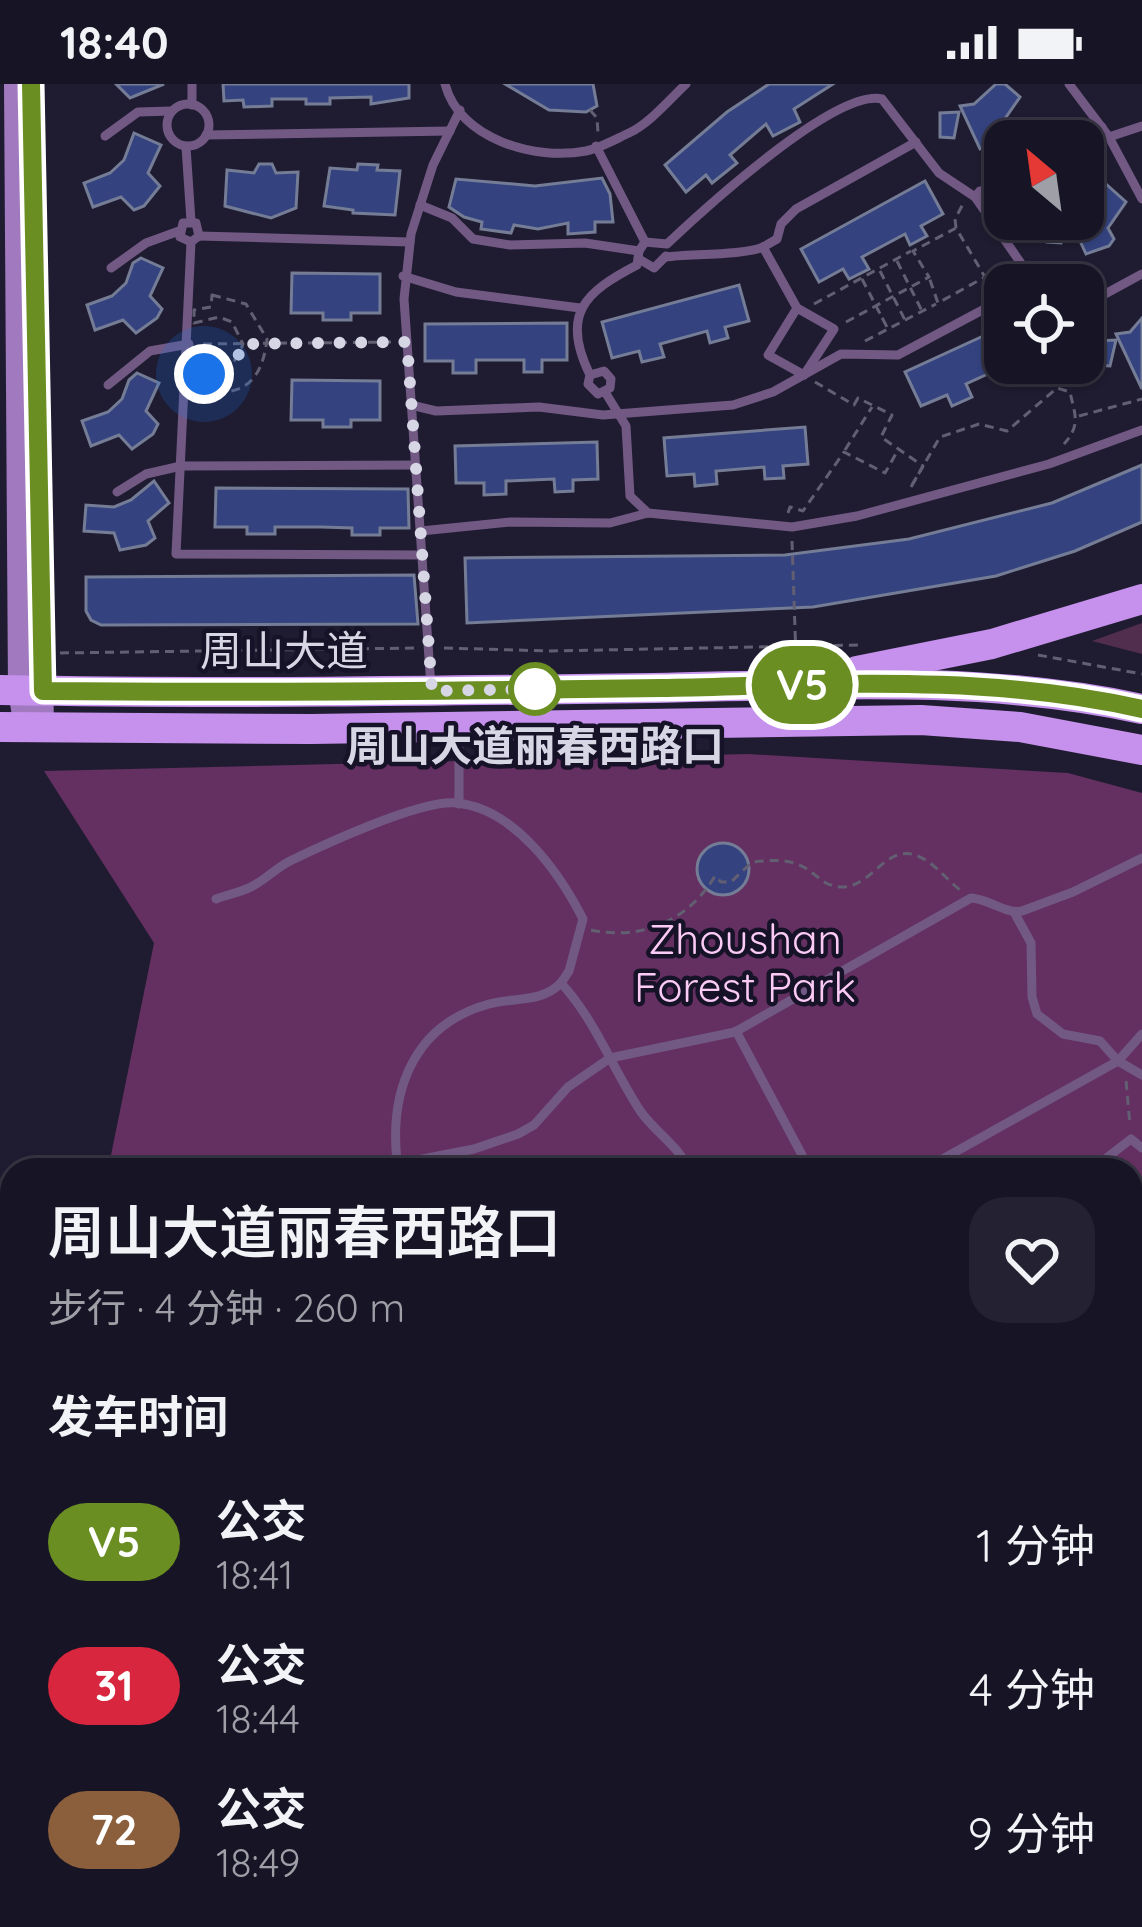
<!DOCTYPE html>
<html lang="zh">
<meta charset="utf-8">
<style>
:root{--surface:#171525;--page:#242232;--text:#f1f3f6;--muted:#9e9fa7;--line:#363442}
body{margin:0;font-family:Quicksand,"Noto Sans SC",sans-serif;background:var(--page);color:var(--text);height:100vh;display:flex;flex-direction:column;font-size:45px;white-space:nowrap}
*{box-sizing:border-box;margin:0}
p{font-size:39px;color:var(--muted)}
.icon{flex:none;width:66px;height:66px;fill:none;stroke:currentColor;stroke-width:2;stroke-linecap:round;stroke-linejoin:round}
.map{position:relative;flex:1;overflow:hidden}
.side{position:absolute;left:0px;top:1074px;width:1143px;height:771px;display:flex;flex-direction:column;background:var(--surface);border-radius:36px 36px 0 0;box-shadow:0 3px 9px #0004,0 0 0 3px var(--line)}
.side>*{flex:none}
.badge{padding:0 24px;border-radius:39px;font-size:42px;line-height:78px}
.needle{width:78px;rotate:331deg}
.fabs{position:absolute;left:984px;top:36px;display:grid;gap:24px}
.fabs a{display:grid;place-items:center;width:120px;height:120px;border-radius:24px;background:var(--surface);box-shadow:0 3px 9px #0004,0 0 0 3px var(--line);font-size:60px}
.you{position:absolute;width:60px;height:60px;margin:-30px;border:9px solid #fff;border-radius:50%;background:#1a73e8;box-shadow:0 0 0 18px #1a73e833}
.map>.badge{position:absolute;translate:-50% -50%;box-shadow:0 0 0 6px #fff}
h2{padding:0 48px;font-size:45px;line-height:108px}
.round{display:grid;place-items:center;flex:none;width:126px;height:126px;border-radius:36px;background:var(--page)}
.head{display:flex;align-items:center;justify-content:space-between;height:204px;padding:0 48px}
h1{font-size:57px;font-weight:600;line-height:90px}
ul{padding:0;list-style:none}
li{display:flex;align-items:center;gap:36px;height:144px;padding:0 48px}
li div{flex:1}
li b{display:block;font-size:45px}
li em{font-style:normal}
li .badge{min-width:132px;font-weight:700;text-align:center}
.status{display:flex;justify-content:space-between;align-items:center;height:84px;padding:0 60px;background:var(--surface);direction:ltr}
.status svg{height:33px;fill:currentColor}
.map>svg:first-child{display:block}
.green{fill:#512d4e}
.forest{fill:#643061}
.building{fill:#34437f;stroke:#747c96;stroke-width:3}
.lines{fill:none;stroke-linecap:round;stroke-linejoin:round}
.path{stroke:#625f72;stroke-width:3;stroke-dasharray:9 6;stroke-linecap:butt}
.lane{stroke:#725984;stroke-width:9}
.secondary{stroke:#a179be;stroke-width:24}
.primary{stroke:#c691ec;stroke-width:30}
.line-casing{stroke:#fff;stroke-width:27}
.line{stroke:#6b8e23;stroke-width:18}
.walk{stroke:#d7d6e5;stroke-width:12;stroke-dasharray:0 21.6}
.stop-dot{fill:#fff;stroke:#6b8e23;stroke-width:6}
.labels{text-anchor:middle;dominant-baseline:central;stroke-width:9;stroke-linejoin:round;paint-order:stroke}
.street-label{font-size:42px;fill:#d7d6e5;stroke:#161227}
.stop-label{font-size:42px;font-weight:bold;fill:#d7d6e5;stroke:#161227}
.park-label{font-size:42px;fill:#fbcaf5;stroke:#161227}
</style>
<div class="status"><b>18:40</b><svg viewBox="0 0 49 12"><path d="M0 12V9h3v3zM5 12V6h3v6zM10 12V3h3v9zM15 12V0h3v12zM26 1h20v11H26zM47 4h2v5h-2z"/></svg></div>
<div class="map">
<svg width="1142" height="1843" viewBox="0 0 1142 1843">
<rect width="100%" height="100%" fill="#1f1c31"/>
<!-- green -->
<path class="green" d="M1142,539V570L1092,557Z"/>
<!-- forest -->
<path class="forest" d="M748,670L1068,689L1142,709V1843H732L734,1833H1131V1086H108L154,859L44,687Z"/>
<!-- building -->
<g class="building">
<path d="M116,0H164L130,14Z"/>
<path d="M223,0H409V14L371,20V13L330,14V20H306V15H272V22L244,23L243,16L224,17Z"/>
<path d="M505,0H593L597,22L586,28L549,26Z"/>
<path d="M769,0H833L794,25L800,38L773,52L766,40L730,71L737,79L712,99L706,91L686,108L665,81L727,28Z"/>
<path d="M996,0H1005L1020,13L1002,39L1008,50L1003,57L980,65L960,22L974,20Z"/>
<path d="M959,28L954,54L940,53V29Z"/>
<path d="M134,49L161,61L148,89L160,102L144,122L134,126L121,113L93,123L84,99L110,89L124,76Z"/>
<path d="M259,80H272L276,89L298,88L296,124L271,134L225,122L227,86L254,89Z"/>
<path d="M358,80L378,81L377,86L400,87L395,131L353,129V126L324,122L330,84L357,86Z"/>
<path d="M602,94L610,110L613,138H595V148L568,150V139L538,145L514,141L511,149L481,145L482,138L464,133L449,123L456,95L535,102Z"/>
<path d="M925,97L943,130L921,142L927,152L910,161L905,150L862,173L869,185L849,195L843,185L819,198L801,165Z"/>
<path d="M1106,100L1126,118L1108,144L1114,155L1109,162L1086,170L1070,135H1101L1084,120L1094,109L1098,111Z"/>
<path d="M1046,135H1065L1061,159L1047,158Z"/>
<path d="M141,174L163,184L150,212L162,225L157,234L136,249L123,236L95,246L87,221L112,212L126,199L133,179Z"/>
<path d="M292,189L380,190V229H351V236H323V229H291Z"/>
<path d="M739,201L749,237L725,243L728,254L710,259L707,247L660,260L664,273L642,278L639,267L612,274L602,238Z"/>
<path d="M1142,234V305L1116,250L1130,248Z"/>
<path d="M567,239V276H542V288H524V276H476V289H453V277H425V240Z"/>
<path d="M1005,242V282L966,300L972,313L952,322L947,311L921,322L905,288Z"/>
<path d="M1116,256L1110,282L1097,281L1096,257Z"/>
<path d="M137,289L159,299L146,327L158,340L153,350L132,365L119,351L91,362L82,337L108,328L122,315L129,296Z"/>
<path d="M292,296L380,297V336H351V343H323V336H291Z"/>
<path d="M805,343L808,380L783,382L784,394L765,395L764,383L716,387L717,400L695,402L694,390L667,392L664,354Z"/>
<path d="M597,358L598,395L573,396V407L555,408L554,395L506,397V410L484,411V399H456L455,362Z"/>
<path d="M1142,381V438L1075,467L996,492L813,523L467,539L465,474L785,471L909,455L1052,419Z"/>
<path d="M154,397L169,419L148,437L155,454L146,461L120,466L114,449L84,447L86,421L114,423L131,416Z"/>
<path d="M216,404L408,405L409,444H380V451H352V444L321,443H275V450H247V443H215Z"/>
<path d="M414,491L418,540L101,541L91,536L86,527V493Z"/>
<circle cx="723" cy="785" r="26"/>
</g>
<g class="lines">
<!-- path -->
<g class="path">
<path d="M590,26L597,34L598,49"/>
<path d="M956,144L955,135L963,120"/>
<path d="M897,177L922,227"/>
<path d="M880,187L905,236"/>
<path d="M862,195L888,245L877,224"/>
<path d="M212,211L246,220L267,255C263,290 249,311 212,308L211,302L195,299V288C221,295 234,284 243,260L232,238L219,233L194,239V226L211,223Z"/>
<path d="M814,220L911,167"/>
<path d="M846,238L929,193L913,167L956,144L985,193L938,219L929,193"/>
<path d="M865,257L936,220"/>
<path d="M203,260L391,258"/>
<path d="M815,298L854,321L858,314L892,331L881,353L923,382L912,401"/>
<path d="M1079,332L1142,315"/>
<path d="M845,366L872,323"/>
<path d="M911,403L940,353L979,340L1007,347L1057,304L1070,308C1075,331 1081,341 1064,360"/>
<path d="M788,429L790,423L803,427L844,368L885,389L898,366"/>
<path d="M792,457L796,574"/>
<path d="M444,564L550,567L860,561"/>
<path d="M60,569L417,564"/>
<path d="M1038,571L1142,590"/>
<path d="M591,846C642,857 689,836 715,792L721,798H731L752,778C771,776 790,774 807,785C815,790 823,799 831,801C868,814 882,760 915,771C933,777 945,794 960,806"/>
<path d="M1126,997L1130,1041"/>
<path d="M1131,1439L1142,1434"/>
<path d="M1131,1742L1142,1744"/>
<path d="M1066,1833L1072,1843"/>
<path d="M753,1843L762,1833"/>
</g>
<!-- lane -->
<g class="lane">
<path d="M192,0V21"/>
<path d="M445,0C459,55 535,77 586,67C600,64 616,55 629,49C650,39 669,16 686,0"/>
<path d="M1069,0L1109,53L1142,115"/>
<circle cx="188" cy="41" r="21"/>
<path d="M206,51L450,47"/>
<path d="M105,52L138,28L172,27"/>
<path d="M1109,53L1142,42"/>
<path d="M596,62L645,158"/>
<path d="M186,63L191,137"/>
<path d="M1083,67L1102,43"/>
<path d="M975,113L1027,188H1038L1046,201"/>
<path d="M420,121L452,134L473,155L510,161L585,159L639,167"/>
<path d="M199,152L191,158L176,470L423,471"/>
<path d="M199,152L410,158"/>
<path d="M191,158L180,153L183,139H196L199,152"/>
<path d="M763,163L777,155L781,140L796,125L916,58"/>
<path d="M666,173C690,170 746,171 763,163L797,224L768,271L804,291L834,245L797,224"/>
<path d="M639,175L654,184L666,172"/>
<path d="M111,184L146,159L179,147"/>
<path d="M403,192L456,208L580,224"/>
<path d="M1083,222L1142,190"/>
<path d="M590,291L604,287L611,295L610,304L598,310L588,300L590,291C560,230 585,208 637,181L639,167L645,158L667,160C703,126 836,4 882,15L939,89L975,113L980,107L1005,104"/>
<path d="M108,301L150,267L189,260"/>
<path d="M605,308L626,342L630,412L648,429"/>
<path d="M411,321L436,327L539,323L603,331L733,321L773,308L841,270L898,271L1005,214"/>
<path d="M117,408L146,390L181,382L416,381"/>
<path d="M421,447L511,438L610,439L648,429L792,443L857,432L1049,380L1142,346"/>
<path d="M431,603L404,215L411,150L433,81L460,26"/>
<path d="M459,665V720"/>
<path d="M216,815C227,811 241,808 251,803C265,796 276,784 290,777C325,760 420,716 456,719C514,724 559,788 583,835L569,887L561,899C596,937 613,986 641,1028C657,1050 678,1061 689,1086"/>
<path d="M736,947L810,1086"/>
<path d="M1142,950L1118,977L1142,991"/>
<path d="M397,1077C389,1005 415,940 489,920C515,913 541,919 561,899"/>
<path d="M137,1086L164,1076L260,1086"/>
<path d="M343,1086L371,1085L474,1065L518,1050L534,1041L568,1003L610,974L735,948L971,814C989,815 1005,830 1022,827L1073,808L1142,774"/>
<path d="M923,1086L1118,977L1100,957L1063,950L1037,930L1032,913L1031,859L1014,828"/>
<path d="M1091,1086L1131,1055L1142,1064"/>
</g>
<!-- secondary -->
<g class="secondary">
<path d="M16,0L20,607L26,643"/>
<path d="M33,92L42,643"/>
</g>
<!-- primary -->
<g class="primary">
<path d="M857,587L992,560L1142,515"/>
<path d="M0,606C218,610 436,607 654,604C816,601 982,590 1142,625"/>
<path d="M0,643L311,645L921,636L1020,643L1142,666"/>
</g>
</g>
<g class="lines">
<!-- line casing -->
<g class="line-casing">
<path id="line" d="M31,0L43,607C249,609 455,607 661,604C821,601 985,589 1142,625"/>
</g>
<!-- line -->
<use href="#line" class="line"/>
<!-- walk -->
<path class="walk" d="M204,290C227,293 236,280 243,260L407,258L432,607L535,605"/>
</g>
<!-- markers -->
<circle class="stop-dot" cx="535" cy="605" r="24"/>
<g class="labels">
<!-- street labels -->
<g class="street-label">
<text x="284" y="566">周山大道</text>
</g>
<!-- stop labels -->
<g class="stop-label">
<text x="535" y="661">周山大道丽春西路口</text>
</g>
<!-- park labels -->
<g class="park-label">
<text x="745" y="854">Zhoushan<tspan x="745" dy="48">Forest Park</tspan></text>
</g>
</g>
</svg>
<div class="fabs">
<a><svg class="needle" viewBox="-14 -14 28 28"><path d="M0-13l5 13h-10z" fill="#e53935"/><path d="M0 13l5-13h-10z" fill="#9e9fa7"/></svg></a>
<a><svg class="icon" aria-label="locate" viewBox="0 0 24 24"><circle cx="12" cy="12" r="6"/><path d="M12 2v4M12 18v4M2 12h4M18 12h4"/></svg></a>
</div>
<div class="you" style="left:204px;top:290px"></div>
<b class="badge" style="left:802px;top:601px;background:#6b8e23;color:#fff">V5</b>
<section class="side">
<div class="head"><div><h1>周山大道丽春西路口</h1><p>步行 · 4 分钟 · 260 m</p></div><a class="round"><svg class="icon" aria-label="heart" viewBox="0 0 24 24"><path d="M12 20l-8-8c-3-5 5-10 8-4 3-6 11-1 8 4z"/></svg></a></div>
<h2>发车时间</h2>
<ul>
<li><span class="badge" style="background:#6b8e23;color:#fff">V5</span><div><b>公交</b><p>18:41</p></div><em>1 分钟</em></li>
<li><span class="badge" style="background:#d7263d;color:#fff">31</span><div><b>公交</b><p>18:44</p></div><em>4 分钟</em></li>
<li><span class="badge" style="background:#8b5e3c;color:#fff">72</span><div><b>公交</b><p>18:49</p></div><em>9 分钟</em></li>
</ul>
</section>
</div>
